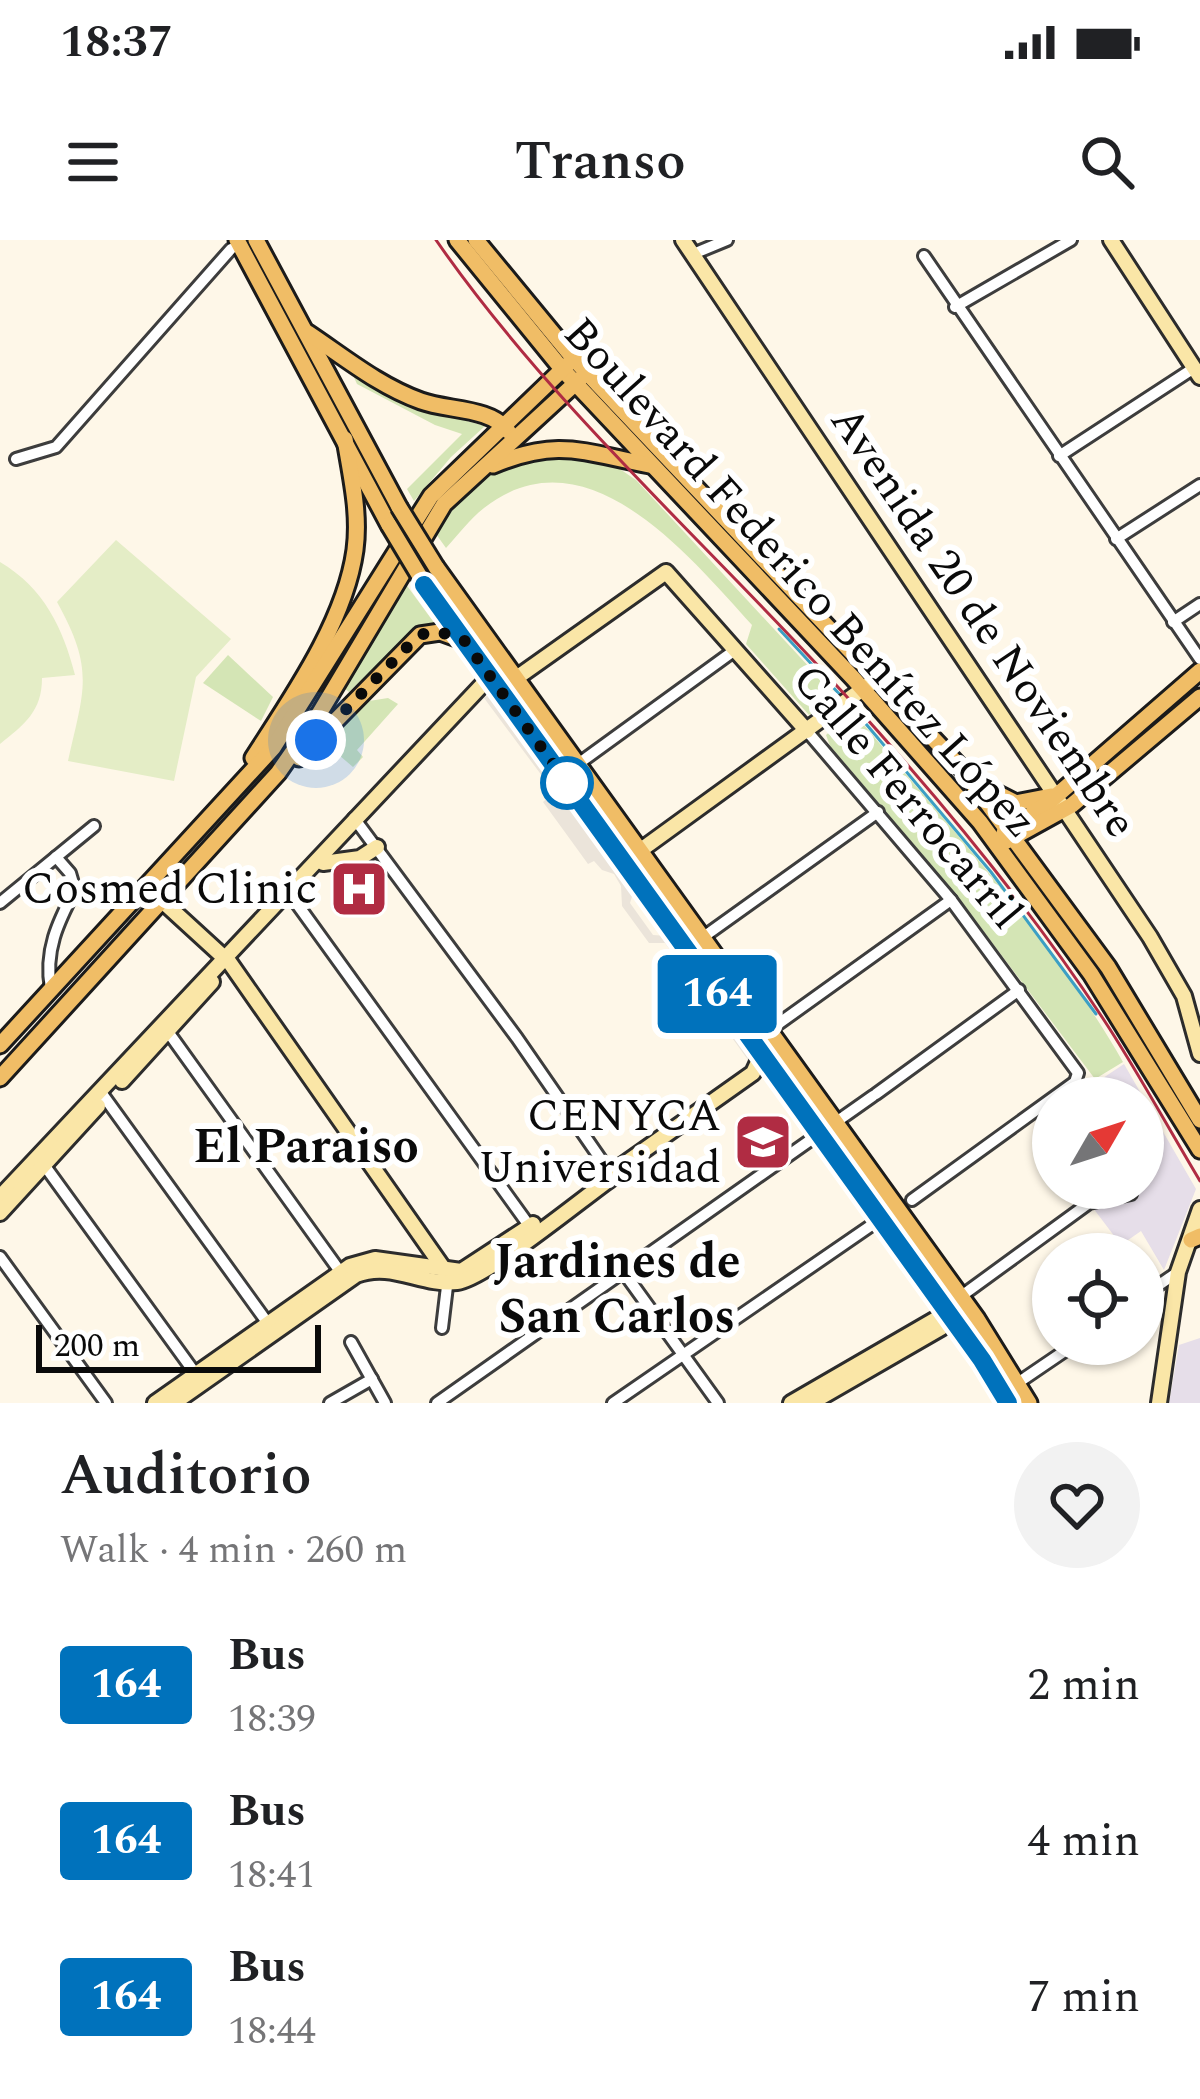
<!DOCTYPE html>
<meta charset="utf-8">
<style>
:root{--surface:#fff;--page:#f2f2f2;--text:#202124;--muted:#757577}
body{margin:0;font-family:Spectral,serif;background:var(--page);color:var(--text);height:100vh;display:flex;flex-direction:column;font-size:45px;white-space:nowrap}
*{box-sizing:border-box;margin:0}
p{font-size:39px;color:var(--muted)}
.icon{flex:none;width:66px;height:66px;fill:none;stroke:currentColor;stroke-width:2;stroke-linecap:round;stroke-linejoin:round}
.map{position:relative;height:1163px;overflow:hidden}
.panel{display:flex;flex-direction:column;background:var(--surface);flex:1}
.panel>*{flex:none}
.badge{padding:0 24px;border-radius:9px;font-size:42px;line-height:78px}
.needle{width:78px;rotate:51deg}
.tools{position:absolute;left:1032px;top:837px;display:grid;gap:24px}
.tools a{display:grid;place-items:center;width:132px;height:132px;border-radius:50%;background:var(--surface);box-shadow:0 3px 9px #0004;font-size:60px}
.scale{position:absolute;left:36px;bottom:30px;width:285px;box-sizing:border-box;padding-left:12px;border:6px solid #0a0a0a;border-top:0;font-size:33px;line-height:42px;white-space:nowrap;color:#0a0a0a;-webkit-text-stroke:9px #fff;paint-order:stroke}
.you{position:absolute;width:60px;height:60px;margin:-30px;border:9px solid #fff;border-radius:50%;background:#1a73e8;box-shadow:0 0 0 18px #1a73e833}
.map>.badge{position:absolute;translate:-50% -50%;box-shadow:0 0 0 6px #fff}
.round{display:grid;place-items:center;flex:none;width:126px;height:126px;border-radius:63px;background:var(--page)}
.summary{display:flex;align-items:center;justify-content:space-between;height:204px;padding:0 60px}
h1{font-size:57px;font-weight:600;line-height:90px}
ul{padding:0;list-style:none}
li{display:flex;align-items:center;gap:36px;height:156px;padding:0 60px}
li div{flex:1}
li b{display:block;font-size:45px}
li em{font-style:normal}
li .badge{min-width:132px;font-weight:700;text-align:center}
.status{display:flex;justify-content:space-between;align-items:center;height:84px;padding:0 60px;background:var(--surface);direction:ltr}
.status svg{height:33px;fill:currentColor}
header{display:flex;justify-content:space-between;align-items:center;height:156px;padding:0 60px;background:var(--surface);font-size:54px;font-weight:600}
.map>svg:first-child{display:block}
.industrial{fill:#e6dee9}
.green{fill:#d4e5b5}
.pitch{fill:#e4edc6}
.plaza{fill:#ebe4da}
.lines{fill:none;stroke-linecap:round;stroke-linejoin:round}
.stream{stroke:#3c9fc4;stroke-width:3}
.street-casing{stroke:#3d3d3d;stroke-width:16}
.secondary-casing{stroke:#2c2c2c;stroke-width:20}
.primary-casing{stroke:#1b1b1b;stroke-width:21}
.street{stroke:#fff;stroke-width:10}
.secondary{stroke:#fae6a7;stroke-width:14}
.primary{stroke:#f0bd66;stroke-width:15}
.rail{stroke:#b02c43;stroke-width:3}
.primary-bridge-casing{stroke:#1b1b1b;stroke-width:21;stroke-linecap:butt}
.primary-bridge{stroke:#f0bd66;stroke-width:15}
.line-casing{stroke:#fff;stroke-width:27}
.line{stroke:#0072bc;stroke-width:18}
.walk{stroke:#0a0a0a;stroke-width:12;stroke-dasharray:0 21.6}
.stop-dot{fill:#fff;stroke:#0072bc;stroke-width:6}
.labels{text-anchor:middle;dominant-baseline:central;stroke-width:12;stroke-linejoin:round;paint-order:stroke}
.street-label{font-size:45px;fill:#0a0a0a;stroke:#fff}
.poi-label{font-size:45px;fill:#0a0a0a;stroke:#fff;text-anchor:end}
.neighbourhood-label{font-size:48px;font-weight:bold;fill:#0a0a0a;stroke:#fff}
</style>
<div class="status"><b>18:37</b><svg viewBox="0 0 49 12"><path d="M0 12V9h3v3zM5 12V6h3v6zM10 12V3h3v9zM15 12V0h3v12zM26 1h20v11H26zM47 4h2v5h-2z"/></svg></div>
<header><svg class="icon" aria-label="menu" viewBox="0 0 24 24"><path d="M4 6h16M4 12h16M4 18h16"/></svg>Transo<svg class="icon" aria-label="search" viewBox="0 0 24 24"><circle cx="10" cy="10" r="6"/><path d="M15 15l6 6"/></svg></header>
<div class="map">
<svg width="1200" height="1163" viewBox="0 0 1200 1163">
<rect width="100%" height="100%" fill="#fef7e8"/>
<!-- industrial -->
<g class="industrial">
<path d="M1124,824L1196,949L1164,1030L1141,991L1121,1005L1078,948H1143V858H1073Z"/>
<path d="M1200,1098V1163H1169L1179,1105Z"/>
</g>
<!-- green -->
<g class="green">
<path d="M352,133L427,170L485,186L451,217L414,261L407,249L462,194L435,185L357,144Z"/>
<path d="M548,213L611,223L636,240L836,456L809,475L746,404L752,385C689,316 586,188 484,268C470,279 458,295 446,308L436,294C471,240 487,230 548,213Z"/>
<path d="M405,343L435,384L416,389L349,452L343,447Z"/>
<path d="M228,415L273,457L261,481L203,443Z"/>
<path d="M388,458L398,464L357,510L363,517L353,527L326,504L369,461Z"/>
<path d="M853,472C947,584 1050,695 1123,822L1095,839L957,656L830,506L826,495Z"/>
</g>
<!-- pitch -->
<g class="pitch">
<path d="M116,300L231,399L196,437L174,541L68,521C84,449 95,430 57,362Z"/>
<path d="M0,322C44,348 63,388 75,435L42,438C42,471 25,484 0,504Z"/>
</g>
<!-- plaza -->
<path class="plaza" d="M488,455L495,457L546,527L548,539L567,564L573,566L634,650L630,663L653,695L668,696L751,813L748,820L725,788L721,789L713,778L716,775L665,703H649L622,666L621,646L614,634L602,630L594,621L588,624L567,595L543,562L554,552L484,458Z"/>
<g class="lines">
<!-- stream -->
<g class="stream">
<path d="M779,389L843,458"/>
<path d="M850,465L991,632L1096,774"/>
</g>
<!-- street casing -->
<g class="street-casing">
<g id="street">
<path d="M693,14L727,0"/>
<path d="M924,16L1200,419"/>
<path d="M955,67L1071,0"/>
<path d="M1059,216L1194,128"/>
<path d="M16,219L56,207L231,9"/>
<path d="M1116,299L1200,245"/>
<path d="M1173,382L1200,364"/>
<path d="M807,491L951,660L1078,833L1075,842L912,960"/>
<path d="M578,524L735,410"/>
<path d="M354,578L517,798L613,937"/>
<path d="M287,650L533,991"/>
<path d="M0,663L94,586"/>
<path d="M702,698L878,572"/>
<path d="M51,749C44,711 58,682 75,650L70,633L56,617"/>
<path d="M166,789L344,1037"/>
<path d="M771,794L774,787L951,660"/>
<path d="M100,851L272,1089"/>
<path d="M876,854L1019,750"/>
<path d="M42,922L200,1140"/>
<path d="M0,1017L106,1163"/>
<path d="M625,1034L718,1163"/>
<path d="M1143,1056L1178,1032"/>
<path d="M960,1057L1089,963L1131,954"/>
<path d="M442,1088L448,1038"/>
<path d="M351,1102L385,1163"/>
<path d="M1003,1153L1075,1104"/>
<path d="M330,1163L372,1139"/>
<path d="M437,1163L873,856"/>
<path d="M613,1163L895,969"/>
</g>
</g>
<!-- secondary casing -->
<g class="secondary-casing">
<g id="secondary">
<path d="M683,0L1150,697L1184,756L1200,814"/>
<path d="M1111,0L1200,137"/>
<path d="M323,623L360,618L377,607"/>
<path d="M623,623L871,443"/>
<path d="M147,647L230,723L446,1032"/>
<path d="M122,841L212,742"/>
<path d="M0,957L483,444L491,438L515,439L666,332L807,491"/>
<path d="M0,973L98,866"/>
<path d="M155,1163L350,1026L375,1019L461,1031L533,984"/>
<path d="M174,1163L356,1035C392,1021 421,1046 457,1042C485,1039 583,958 613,937L623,925L753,833L771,794"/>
<path d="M791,1163L936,1079L960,1057"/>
<path d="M811,1163L941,1088L967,1066"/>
<path d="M1159,1163L1178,1032L1200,969"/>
</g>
</g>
<!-- primary casing -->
<g class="primary-casing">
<g id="primary">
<path d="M237,0L389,285"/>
<path d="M256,0L399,267"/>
<path d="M457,0L562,129L853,438L980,582L1091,734L1200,910"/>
<path d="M476,0L574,119L963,530L1108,727L1200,880"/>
<path d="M308,93C344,117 379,146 421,161C448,171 490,167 508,191"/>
<path d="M493,225C560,197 584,213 650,225"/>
<path d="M436,327L977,1079L1029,1163"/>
<path d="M425,345L982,1121L1008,1163"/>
<path d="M253,518C292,457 345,382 355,310C360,273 351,236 345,199"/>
<path d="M299,518L420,395L440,392L462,400"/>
<path d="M979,544L1016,563L1051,556"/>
<path d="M1004,593L1048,563L1200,431"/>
<path d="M1007,601L1072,565L1200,457"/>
<path d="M0,805L273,508L431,256L567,125"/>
<path d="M0,838L278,533L319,474L444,264L580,139"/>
<path d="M1191,1000L1200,996"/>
</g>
</g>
<!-- street -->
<use href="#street" class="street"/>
<!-- secondary -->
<use href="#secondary" class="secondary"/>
<!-- primary -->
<use href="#primary" class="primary"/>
<!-- rail -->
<path class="rail" d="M436,0C551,166 712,308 848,458C939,558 1028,665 1102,777C1137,830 1167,886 1200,941"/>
<!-- primary-bridge casing -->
<g class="primary-bridge-casing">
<g id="primary-bridge">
<path d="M399,267L436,327"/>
<path d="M389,285L425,345"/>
</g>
</g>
<!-- primary-bridge -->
<use href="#primary-bridge" class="primary-bridge"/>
</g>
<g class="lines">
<!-- line casing -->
<g class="line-casing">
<path id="line" d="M424,345L982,1120L1008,1163"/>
</g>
<!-- line -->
<use href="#line" class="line"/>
<!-- walk -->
<path class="walk" d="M316,500L416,398C432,387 447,394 464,400L567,543"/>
</g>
<!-- icons -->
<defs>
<g id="hospital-square" transform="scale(3)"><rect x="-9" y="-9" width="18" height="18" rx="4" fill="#b02c43" stroke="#fff"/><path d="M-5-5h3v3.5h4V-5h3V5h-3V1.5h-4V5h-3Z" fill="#fff"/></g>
<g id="university-square" transform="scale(3)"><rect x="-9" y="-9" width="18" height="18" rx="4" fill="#b02c43" stroke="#fff"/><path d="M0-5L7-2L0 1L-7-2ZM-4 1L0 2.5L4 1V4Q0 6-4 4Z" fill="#fff"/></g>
</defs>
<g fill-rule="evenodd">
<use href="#hospital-square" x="359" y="649"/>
<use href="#university-square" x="763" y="902"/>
</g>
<!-- markers -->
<circle class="stop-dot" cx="567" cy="543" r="24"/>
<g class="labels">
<!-- street labels -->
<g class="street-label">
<text transform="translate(800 338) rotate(48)">Boulevard Federico Benítez López</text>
<text transform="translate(983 382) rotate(56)">Avenida 20 de Noviembre</text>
<text transform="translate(907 557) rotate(50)">Calle Ferrocarril</text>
</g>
<!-- poi labels -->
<g class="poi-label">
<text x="317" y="649">Cosmed Clinic</text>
<text x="721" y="876">CENYCA<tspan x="721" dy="52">Universidad</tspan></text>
</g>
<!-- neighbourhood labels -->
<g class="neighbourhood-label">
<text x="306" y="907">El Paraiso</text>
<text x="617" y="1022">Jardines de<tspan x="617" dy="55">San Carlos</tspan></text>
</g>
</g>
</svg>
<div class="tools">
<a><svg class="needle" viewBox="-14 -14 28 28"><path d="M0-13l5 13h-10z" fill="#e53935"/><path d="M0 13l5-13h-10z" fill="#757577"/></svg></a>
<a><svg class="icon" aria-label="locate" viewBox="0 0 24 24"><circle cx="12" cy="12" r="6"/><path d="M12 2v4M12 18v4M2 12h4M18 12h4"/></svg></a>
</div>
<div class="scale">200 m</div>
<div class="you" style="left:316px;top:500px"></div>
<b class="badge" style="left:717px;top:754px;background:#0072bc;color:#fff">164</b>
</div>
<section class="panel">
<div class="summary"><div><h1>Auditorio</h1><p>Walk · 4 min · 260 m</p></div><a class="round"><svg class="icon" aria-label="heart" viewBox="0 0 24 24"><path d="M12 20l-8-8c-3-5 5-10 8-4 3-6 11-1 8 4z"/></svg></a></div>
<ul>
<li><span class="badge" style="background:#0072bc;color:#fff">164</span><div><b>Bus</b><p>18:39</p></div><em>2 min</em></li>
<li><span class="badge" style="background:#0072bc;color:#fff">164</span><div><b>Bus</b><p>18:41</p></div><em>4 min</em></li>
<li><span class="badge" style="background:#0072bc;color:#fff">164</span><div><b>Bus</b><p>18:44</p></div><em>7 min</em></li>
</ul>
</section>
